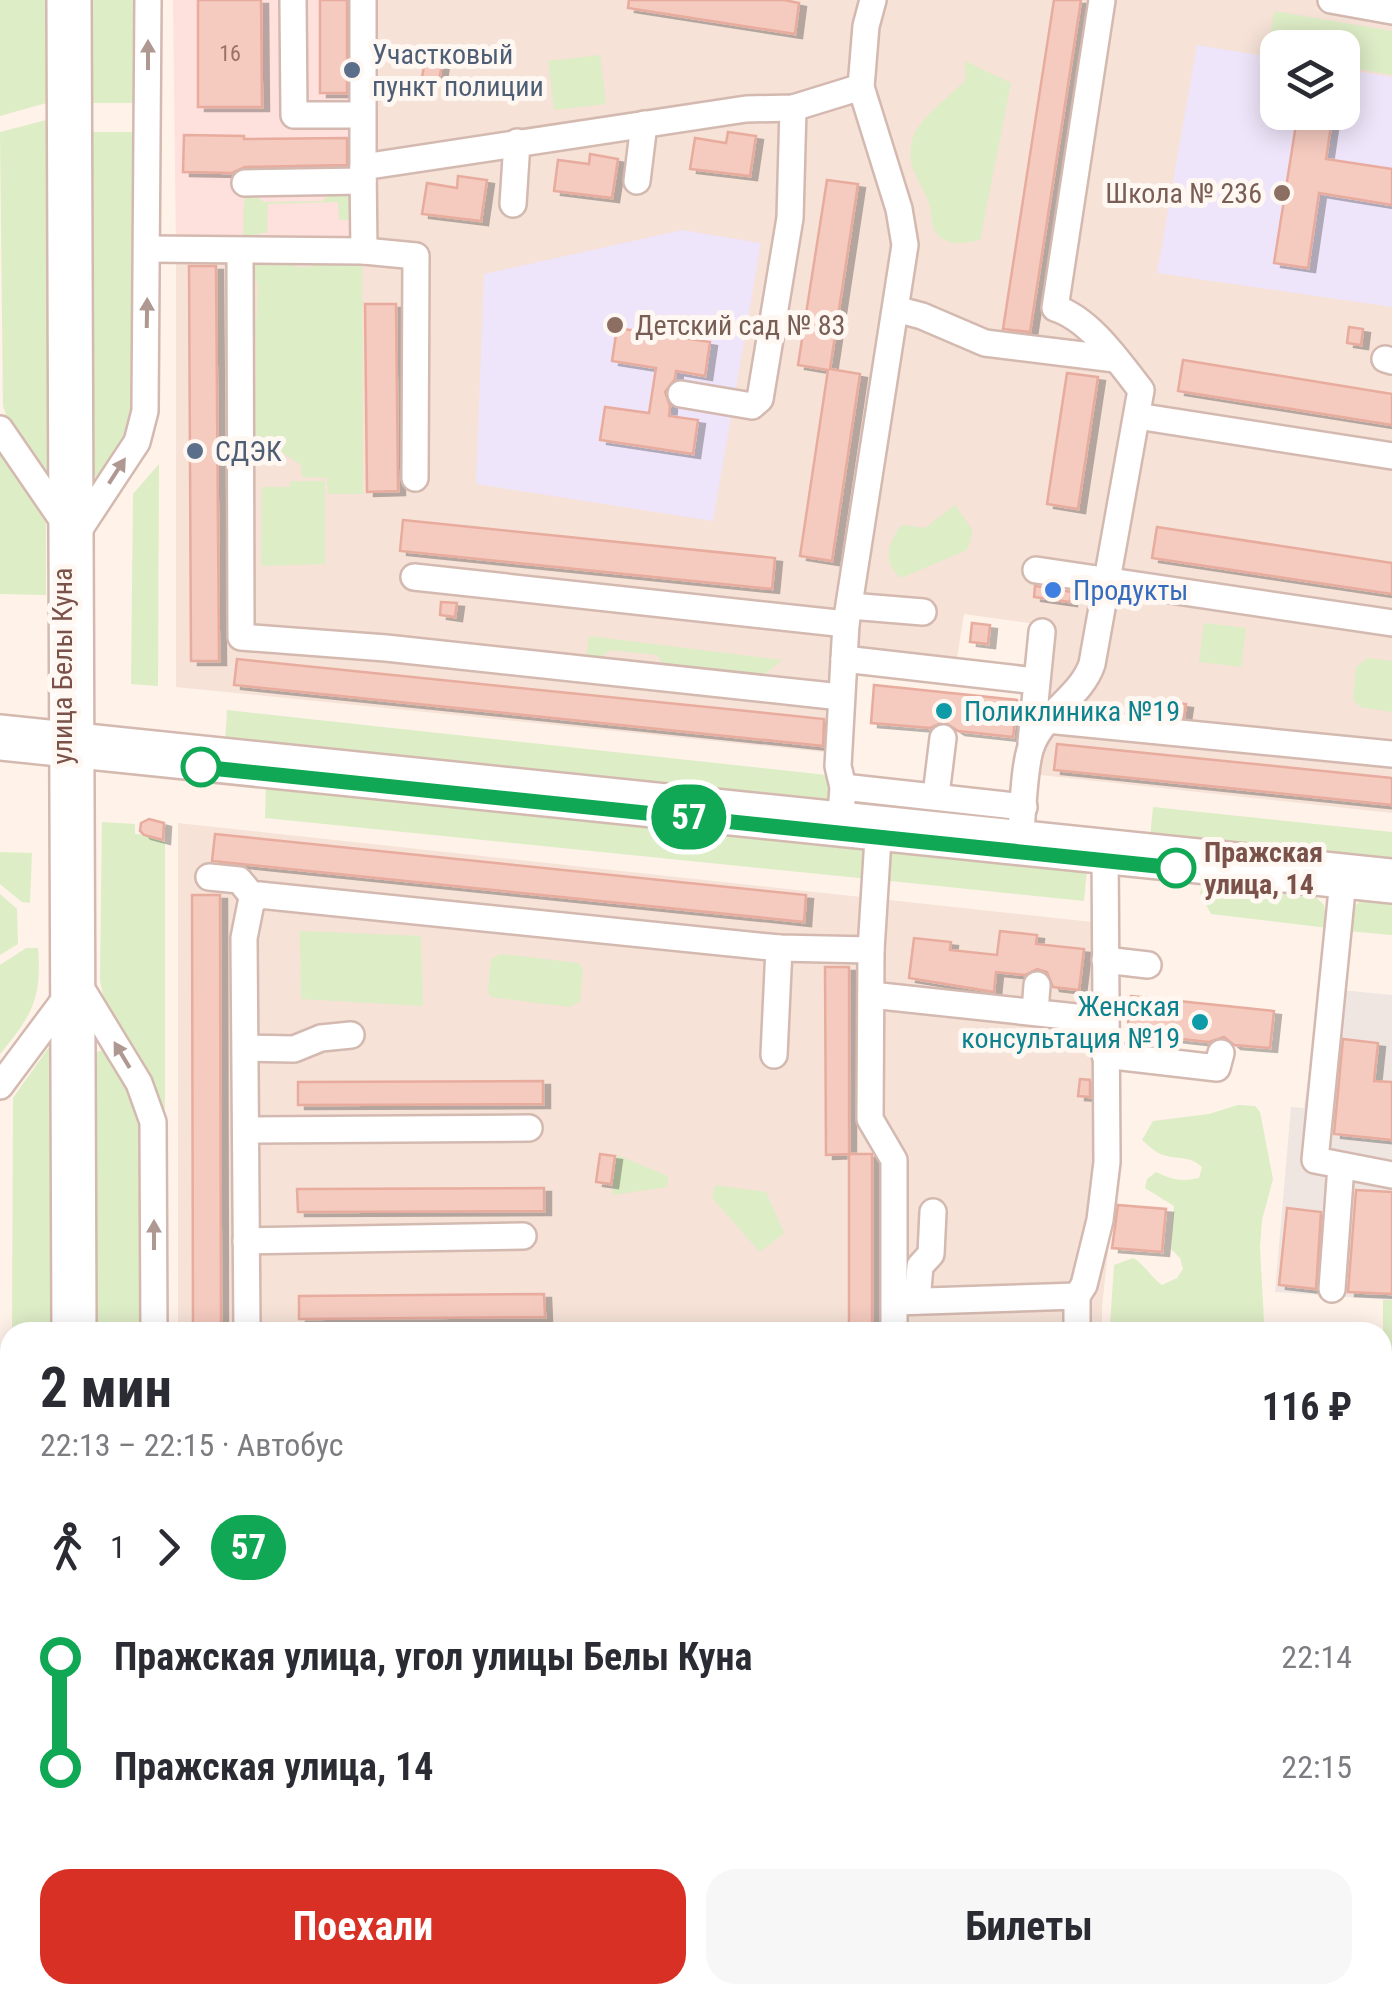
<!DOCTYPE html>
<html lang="ru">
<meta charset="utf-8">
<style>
:root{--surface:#fff;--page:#f7f7f7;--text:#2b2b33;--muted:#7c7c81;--accent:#d93025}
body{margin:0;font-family:"Roboto Condensed",sans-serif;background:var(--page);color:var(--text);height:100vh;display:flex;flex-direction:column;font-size:38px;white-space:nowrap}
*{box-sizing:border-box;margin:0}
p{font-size:32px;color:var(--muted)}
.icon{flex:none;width:55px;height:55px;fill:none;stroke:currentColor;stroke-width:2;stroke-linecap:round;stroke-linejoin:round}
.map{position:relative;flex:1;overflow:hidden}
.drawer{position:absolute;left:0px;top:1322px;width:1392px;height:682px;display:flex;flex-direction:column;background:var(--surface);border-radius:30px 30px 0 0;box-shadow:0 5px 25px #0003}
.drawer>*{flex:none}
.badge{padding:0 20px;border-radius:32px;font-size:35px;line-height:65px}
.fabs{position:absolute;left:1260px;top:30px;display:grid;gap:20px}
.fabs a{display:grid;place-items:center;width:100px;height:100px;border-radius:20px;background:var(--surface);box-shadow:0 5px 25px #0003;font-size:50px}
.map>.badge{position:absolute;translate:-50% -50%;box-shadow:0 0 0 5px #fff}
.legs{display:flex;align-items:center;gap:15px;height:110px;padding:0 40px;font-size:32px}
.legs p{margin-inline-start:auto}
.head{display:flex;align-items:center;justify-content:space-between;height:170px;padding:0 40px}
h1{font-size:55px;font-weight:700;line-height:75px}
.action{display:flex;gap:20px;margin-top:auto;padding:20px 40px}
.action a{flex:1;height:115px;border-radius:30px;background:var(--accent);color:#fff;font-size:40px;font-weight:700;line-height:115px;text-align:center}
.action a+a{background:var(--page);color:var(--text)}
ul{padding:0 40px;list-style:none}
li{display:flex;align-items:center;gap:35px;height:110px;font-size:38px}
li i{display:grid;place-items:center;width:15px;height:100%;margin:0 12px;background:currentColor}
li i::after{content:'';width:25px;height:25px;margin:-12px;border:8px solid;border-radius:50%;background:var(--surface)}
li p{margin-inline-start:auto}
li:first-child i{background:linear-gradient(#0000 50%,currentColor 0)}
li:last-child i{background:linear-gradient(currentColor 50%,#0000 0)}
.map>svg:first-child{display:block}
.residential{fill:#f6e2d7;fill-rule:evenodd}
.commercial{fill:#fee0dc}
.industrial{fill:#efe6e2}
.education{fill:#efe5fa}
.green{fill:#ddedc6}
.building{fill:#f5cabf;stroke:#e8ac9e;stroke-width:2.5;filter:url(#shadow)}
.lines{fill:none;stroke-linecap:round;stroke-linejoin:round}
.minor-casing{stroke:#d4b9b0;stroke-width:30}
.minor{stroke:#fff;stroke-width:25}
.oneway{fill:#af9792}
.line-1-casing{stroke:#fff;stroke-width:22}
.line-1{stroke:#10a855;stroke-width:15}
.service-dot{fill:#5c6f8a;stroke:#fff7f1;stroke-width:4}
.education-dot{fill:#8d6e63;stroke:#fff7f1;stroke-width:4}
.shop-dot{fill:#3f7fe0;stroke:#fff7f1;stroke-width:4}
.culture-dot{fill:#0f9aa8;stroke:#fff7f1;stroke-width:4}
.stop-1-dot{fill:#fff;stroke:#10a855;stroke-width:5}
.labels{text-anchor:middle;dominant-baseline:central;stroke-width:10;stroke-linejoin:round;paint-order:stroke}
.number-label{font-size:22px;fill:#997067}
.service-label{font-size:28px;fill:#4e5e75;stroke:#fff7f1;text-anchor:start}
.education-label{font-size:28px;fill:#785e54;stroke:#fff7f1;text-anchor:end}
.shop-label{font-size:28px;fill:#366cbe;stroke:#fff7f1;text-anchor:start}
.street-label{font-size:28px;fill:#7a524a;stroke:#fff7f1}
.culture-label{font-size:28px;fill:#0d838f;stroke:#fff7f1;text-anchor:start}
.stop-label{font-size:28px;font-weight:bold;fill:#7a524a;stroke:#fff7f1;text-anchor:start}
</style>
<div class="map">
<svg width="1392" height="2004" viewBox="0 0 1392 2004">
<defs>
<filter id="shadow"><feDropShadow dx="7" dy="4" stdDeviation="0" flood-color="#0004"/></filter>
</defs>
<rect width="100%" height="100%" fill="#fef2e9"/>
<!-- residential -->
<g class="residential">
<path d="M372,0H1392V813L1031,774L1051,626L964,614L956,664L858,660L844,754L176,687V247ZM1278,48H1342V112H1278Z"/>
<path d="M178,823L1120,925L1121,1128L1102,1307V1332H178Z"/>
<rect x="193" y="1995" width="1008" height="9"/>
</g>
<!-- commercial -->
<path class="commercial" d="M173,0H372L371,246L176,247Z"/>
<!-- industrial -->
<path class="industrial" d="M1320,988L1392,995V1300L1275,1292L1291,1107L1304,1108Z"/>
<!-- education -->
<g class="education">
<path d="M1197,45L1277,58L1278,112H1342L1343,69L1392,77V307L1157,273Z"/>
<path d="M682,230L761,243L713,521L476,484L484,274Z"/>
<path d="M1382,1688H1392V2004H1206L1207,1995H1382Z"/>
<path d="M567,1995H824V2004H568Z"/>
</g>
<!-- green -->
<g class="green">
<path d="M0,0H50V102L0,116Z"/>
<path d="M89,0H139L140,103H89Z"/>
<path d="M1274,11L1392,31V75L1343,66L1342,48H1278L1277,56L1267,54Z"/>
<path d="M600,55L606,104L554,110L548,61Z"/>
<path d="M965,61L1011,83L980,240C965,243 947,247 936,233C930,225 932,213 929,203C920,178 904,166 913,137C918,120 952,94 966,80Z"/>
<path d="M50,119L52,473L45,477L10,426L3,406L0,132Z"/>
<path d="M90,132H139L135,422L102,474L95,477L92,475Z"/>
<path d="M352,193L354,220H339L338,202L268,204L267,233H259V244L243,245L244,195L256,196L264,202L323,201L328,194Z"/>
<path d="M362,258L363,494H328L327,478L302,477L301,465L247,429L248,394L256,388V340L247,335V319L257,318L258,282L247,278L248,267L253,261L292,259L294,267H312L313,260Z"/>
<path d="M0,447L46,516V595L0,594Z"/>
<path d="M159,464L158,686L131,684L133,494Z"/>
<path d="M291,481H325V564L261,566L262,487H289Z"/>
<path d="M955,505L973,531L967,550L901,578C883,563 887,546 899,528L902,525L925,528Z"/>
<path d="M1204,623L1246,628L1241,667L1199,662Z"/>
<path d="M589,636L782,660L764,675L663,664L657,655L610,650L602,657L587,655Z"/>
<path d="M1368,658L1392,661V712L1360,707L1353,700L1356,667Z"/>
<path d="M227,710L836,776L834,808L225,744Z"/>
<path d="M266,786L867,848L869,879L265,818Z"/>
<path d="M1153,807L1392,832V864L1150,838Z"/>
<path d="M102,822L135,824V834L150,835L165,843V1109H157L106,1010L100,980Z"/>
<path d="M884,850L1087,871L1084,901L881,880Z"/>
<path d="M0,852L32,853L30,903L22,902L0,884Z"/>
<path d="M1202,883L1314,895L1324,905L1328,928L1211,914L1200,894Z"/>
<path d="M0,894L17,909L18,944L0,955Z"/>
<path d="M1363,899L1392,902V935L1347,931L1352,908Z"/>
<path d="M300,931L421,936L423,1006L301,999Z"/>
<path d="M26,948H38C42,999 32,1015 0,1054V965Z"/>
<path d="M501,954L579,963L583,969L580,1001L570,1007L491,997L488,992L491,959Z"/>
<path d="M49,1047L53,1053L55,1332H12L13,1098Z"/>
<path d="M105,1049L140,1112L144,1332H95V1053Z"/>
<path d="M1238,1105L1255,1106L1260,1112L1273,1179L1262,1220L1260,1247L1264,1322L1260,1331L1123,1332L1110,1327L1114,1265L1133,1258C1146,1265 1150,1277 1162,1285L1177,1278L1183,1269L1180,1258L1171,1249L1174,1206L1145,1188L1147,1179L1156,1172C1172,1180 1182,1182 1199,1178L1202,1167C1189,1155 1178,1160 1163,1155C1156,1153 1148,1145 1142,1140L1153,1121L1209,1114Z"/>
<path d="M617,1155L668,1176L667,1187L612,1195Z"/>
<path d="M715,1185L766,1192L784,1233L760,1252L712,1198Z"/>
<rect x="1383" y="1300" width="9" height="374"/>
<path d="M1057,1995H1183L1180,2004H1059Z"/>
</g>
<!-- building -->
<g class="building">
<path d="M198,0H261L262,107H198Z"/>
<rect x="320" y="0" width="27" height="93"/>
<path d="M629,0H784L799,3L795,34L628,8Z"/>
<path d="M1054,0H1081L1030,332L1003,329Z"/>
<path d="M425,60L442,63L439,81L422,78Z"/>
<path d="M1298,112H1333L1326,159L1392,169V205L1319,193L1308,268L1274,263Z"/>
<path d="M728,132L756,136L750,176L690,169L695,138L726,143Z"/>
<path d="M184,135L244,136V139L347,138V165L245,167L232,173L183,172Z"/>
<path d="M590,154L618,159L612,198L554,191L558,160L589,164Z"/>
<path d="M458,176L487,180L481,221L422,214L427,183L457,188Z"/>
<path d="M827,180L858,184L830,369L860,374L832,561L800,556L828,370L798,365Z"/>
<path d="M189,266H216L219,661H191Z"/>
<path d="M365,304H396L398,491L367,492Z"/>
<path d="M1349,327L1363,329L1361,345L1347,343Z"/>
<path d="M617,328L710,342L705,376L676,371L675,379L665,392L670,406L669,416L698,420L693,454L600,440L605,407L649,413L656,368L612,361Z"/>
<path d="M1183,360L1392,394V425L1178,391Z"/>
<path d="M1067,373L1098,377L1078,509L1047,504Z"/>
<path d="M403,520L775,558L772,589L400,551Z"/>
<path d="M1157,527L1392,563V594L1152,558Z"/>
<path d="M1035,586L1072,592L1070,602L1034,597Z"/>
<path d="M441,602L457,603L455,617L440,615Z"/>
<path d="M972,623L990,625L988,644L970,642Z"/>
<path d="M237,659L824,719L823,746L234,685Z"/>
<path d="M874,685L1017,700L1013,737L958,731L944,722L930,728L871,723Z"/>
<path d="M1169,702L1186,704L1184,717L1168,716Z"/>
<path d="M1057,744L1392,778V805L1054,770Z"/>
<path d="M149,819L164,823L163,840L144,835L140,831L141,823Z"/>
<path d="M215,834L806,895L804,922L212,861Z"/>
<path d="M192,895H220L221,1332H193Z"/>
<path d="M1000,931L1037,935L1036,944L1084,949L1079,990L1053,987L1047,972L1037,969L1025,975L996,972L994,992L909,978L914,938L951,942L950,950L997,955Z"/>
<path d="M825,967H849V1154L826,1155Z"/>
<path d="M1131,996L1274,1011L1270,1048L1234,1045L1224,1037L1209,1042L1127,1033Z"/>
<path d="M1343,1039L1378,1043L1374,1081L1392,1082V1140L1334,1134Z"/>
<path d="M1080,1079L1090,1080V1097L1078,1096Z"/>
<path d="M543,1081V1104L298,1105V1082Z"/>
<path d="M600,1154L615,1156L611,1184L596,1182Z"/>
<rect x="849" y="1154" width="23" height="178"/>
<path d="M544,1188V1211L298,1212L297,1189Z"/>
<path d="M1356,1190L1392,1192V1294L1348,1292Z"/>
<path d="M1118,1205L1166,1209L1162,1252L1112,1248Z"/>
<path d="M1287,1208L1321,1212L1316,1289L1279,1285Z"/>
<path d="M544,1294L545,1317L299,1319V1296Z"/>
</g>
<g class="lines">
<!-- minor casing -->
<g class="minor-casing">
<g id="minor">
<path d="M60,0L65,1332"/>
<path d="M78,0L83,1332"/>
<path d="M293,0L294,115H362"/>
<path d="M1331,0L1392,11"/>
<path d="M363,167V0"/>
<path d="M637,181L644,124"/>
<path d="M245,183L363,181"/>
<path d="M513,204L517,142"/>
<path d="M148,249L364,251L363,167L746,109L793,108L861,87"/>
<path d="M364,251L416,256L415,478"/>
<path d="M240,252L241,637L386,648L841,697"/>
<path d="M896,309L922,316L985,343L1115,359"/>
<path d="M1385,359L1392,361"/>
<path d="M681,394L752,406L760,399L790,218L793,108"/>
<path d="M1137,416L1392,456"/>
<path d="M0,429L61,518"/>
<path d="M81,527L137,442L145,411L148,0"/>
<path d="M1036,570L1392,623"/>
<path d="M414,577L846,624"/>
<path d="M850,606L923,612"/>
<path d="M844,659L1036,681"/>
<path d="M1047,720L1392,754"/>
<path d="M0,728L1392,872"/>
<path d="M1031,742L1042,632"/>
<path d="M0,747L1392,890"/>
<path d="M843,787L1024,807"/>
<path d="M936,795L943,738"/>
<path d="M879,823L871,950L870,1119L894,1160V1332"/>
<path d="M840,828L843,787L838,766L846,624L905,245L899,209L861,87L866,26L873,0"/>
<path d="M1019,850C1023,823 1023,769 1031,747C1043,713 1081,697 1092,664L1141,390C1119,362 1090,319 1055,308L1102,0"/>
<path d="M1344,870L1315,1160L1392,1175"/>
<path d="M209,877L239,880L255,899"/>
<path d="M1105,960L1148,965"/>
<path d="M83,991L139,1083L153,1122L154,1332"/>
<path d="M871,995L1104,1020"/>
<path d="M1035,1012L1037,985"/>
<path d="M247,1048L294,1049L321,1038L351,1035"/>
<path d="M774,1055L779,948"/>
<path d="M1105,1055L1217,1068L1221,1053"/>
<path d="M0,1086L65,999"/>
<path d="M246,1130L529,1128"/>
<path d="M246,1241L523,1236"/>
<path d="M1332,1289L1341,1166"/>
<path d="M917,1301L920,1266L931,1254L933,1212"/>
<path d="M895,1302L1077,1296"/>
<path d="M247,1332L244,938L251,903L259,895L779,948L871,950"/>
<path d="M1077,1332V1296L1084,1285L1100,1220L1107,1162L1105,847"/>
<path d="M1382,1681H1392"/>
<path d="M0,1853L1,1934L10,1962"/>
<path d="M28,1995L33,2004"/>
<path d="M69,1995V2004"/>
<path d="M88,1995V2004"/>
<path d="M254,1995V2004"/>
<path d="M899,1995V2004"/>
<path d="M1188,1995V2004"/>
<path d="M129,2004L135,1995"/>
<path d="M1052,2004V1995"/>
</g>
</g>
<!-- minor -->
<use href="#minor" class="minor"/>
</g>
<!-- one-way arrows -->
<defs><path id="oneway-solid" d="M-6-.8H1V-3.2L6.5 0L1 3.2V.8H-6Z" transform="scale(2.5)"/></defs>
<g class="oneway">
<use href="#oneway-solid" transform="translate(148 55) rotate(-90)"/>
<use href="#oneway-solid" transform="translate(147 313) rotate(-89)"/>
<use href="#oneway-solid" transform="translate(117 471) rotate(-57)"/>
<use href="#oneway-solid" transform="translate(122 1055) rotate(-121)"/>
<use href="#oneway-solid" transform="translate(154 1235) rotate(-90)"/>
</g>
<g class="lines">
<!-- line-1 casing -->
<g class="line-1-casing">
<path id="line-1" d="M201,767L1176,868"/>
</g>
<!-- line-1 -->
<use href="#line-1" class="line-1"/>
</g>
<!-- markers -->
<g class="service-dot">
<circle cx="352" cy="70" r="10"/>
<circle cx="195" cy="451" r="10"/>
</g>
<g class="education-dot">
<circle cx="1282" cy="193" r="10"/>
<circle cx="615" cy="325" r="10"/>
</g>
<circle class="shop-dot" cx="1053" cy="590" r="10"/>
<g class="culture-dot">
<circle cx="944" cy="711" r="10"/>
<circle cx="1200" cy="1022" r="10"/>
</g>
<g class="stop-1-dot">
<circle cx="201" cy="767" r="18"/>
<circle cx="1176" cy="868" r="18"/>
</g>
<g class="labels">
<!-- number labels -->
<g class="number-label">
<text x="230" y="53">16</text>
</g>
<!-- service labels -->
<g class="service-label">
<text x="372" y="54">Участковый<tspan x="372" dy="32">пункт полиции</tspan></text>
<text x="215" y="451">СДЭК</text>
</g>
<!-- education labels -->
<g class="education-label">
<text x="1262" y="193">Школа № 236</text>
<text x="635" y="325" text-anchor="start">Детский сад № 83</text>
</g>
<!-- shop labels -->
<g class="shop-label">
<text x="1073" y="590">Продукты</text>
</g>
<!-- street labels -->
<g class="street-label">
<text transform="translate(62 666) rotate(-90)">улица Белы Куна</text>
</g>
<!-- culture labels -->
<g class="culture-label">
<text x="964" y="711">Поликлиника №19</text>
<text x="1180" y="1006" text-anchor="end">Женская<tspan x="1180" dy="32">консультация №19</tspan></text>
</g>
<!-- stop labels -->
<g class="stop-label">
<text x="1204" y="852">Пражская<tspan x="1204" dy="32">улица, 14</tspan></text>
</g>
</g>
</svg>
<div class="fabs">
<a><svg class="icon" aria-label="layers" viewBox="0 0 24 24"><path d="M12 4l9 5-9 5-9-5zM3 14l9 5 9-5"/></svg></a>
</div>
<b class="badge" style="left:689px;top:817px;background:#10a855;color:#fff">57</b>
<section class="drawer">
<div class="head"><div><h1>2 мин</h1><p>22:13 – 22:15 · Автобус</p></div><b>116 ₽</b></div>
<div class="legs"><svg class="icon" aria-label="walk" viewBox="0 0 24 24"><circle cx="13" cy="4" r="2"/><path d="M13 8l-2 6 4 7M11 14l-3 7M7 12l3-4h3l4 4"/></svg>1<svg class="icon" aria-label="forward" viewBox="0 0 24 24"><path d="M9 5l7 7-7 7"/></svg><b class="badge" style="background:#10a855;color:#fff">57</b></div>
<ul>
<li><i style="color:#10a855"></i><b>Пражская улица, угол улицы Белы Куна</b><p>22:14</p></li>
<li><i style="color:#10a855"></i><b>Пражская улица, 14</b><p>22:15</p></li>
</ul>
<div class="action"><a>Поехали</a><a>Билеты</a></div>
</section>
</div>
